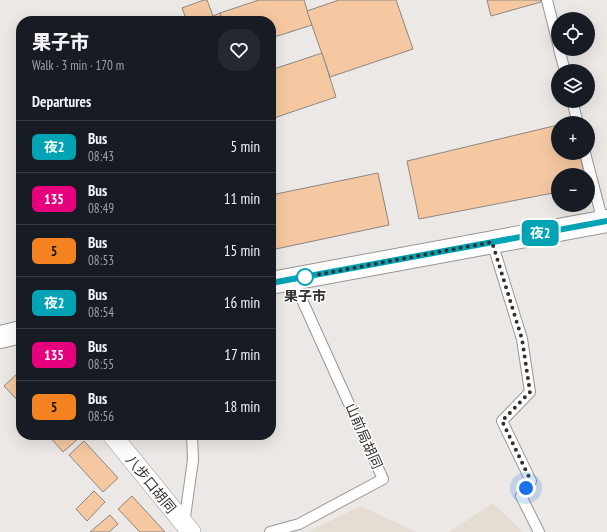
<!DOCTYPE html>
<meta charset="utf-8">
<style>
:root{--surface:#171b24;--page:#242831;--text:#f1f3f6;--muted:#9ea1a6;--line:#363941}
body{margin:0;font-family:"PT Sans Narrow","Noto Sans SC",sans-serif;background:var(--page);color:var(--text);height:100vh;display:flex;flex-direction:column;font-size:15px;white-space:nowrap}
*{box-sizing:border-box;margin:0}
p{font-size:13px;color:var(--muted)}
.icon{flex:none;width:22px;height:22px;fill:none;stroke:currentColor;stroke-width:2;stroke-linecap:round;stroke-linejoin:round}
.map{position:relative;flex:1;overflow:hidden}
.details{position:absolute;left:16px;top:16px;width:260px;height:424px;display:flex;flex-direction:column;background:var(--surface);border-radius:16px;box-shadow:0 4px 16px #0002}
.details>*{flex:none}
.badge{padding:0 8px;border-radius:6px;font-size:14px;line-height:26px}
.buttons{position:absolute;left:551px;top:12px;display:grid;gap:8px}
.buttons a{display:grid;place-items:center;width:44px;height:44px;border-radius:50%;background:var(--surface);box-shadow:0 4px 16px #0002;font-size:20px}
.you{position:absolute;width:20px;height:20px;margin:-10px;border:3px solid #fff;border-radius:50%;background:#1a73e8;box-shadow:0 0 0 6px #1a73e833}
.map>.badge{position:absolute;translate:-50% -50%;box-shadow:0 0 0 2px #fff}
h2{padding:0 16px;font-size:15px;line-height:36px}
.round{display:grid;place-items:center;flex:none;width:42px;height:42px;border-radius:16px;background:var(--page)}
.overview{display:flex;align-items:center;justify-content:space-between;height:68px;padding:0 16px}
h1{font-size:19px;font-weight:800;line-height:30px}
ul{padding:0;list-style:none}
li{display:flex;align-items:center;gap:12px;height:52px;padding:0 16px;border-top:1px solid var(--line)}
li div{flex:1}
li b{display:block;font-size:15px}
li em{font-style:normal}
li .badge{min-width:44px;font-weight:700;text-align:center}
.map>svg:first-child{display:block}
.built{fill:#e5dcd4}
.building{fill:#f5c8a1;stroke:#8b8784}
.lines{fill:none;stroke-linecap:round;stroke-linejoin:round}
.lane-casing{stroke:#999693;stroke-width:12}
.street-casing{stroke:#999693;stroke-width:20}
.secondary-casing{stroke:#999693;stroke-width:24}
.lane{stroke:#fff;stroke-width:10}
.street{stroke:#fff;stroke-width:19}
.secondary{stroke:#fff;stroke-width:22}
.line-casing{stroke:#fff;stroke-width:9}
.line{stroke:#00a3b4;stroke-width:6}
.walk{stroke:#32312f;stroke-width:4;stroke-dasharray:0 7.2}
.stop-dot{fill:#fff;stroke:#00a3b4;stroke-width:2}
.labels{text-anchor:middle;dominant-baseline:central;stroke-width:3;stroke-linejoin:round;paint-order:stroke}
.stop-label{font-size:14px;font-weight:bold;fill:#32312f;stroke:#fff}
.street-label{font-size:14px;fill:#32312f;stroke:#fff}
</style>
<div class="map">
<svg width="607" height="532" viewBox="0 0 607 532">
<rect width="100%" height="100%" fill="#ece8e5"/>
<!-- built -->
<g class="built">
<path d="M493,503L523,532H449Z"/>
<path d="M361,506L416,532H307Z"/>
</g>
<!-- building -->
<g class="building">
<path d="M204,0H207L213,16L220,13L223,21H187L182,8Z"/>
<path d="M259,0H304L312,25L271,38V21H223L220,13Z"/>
<path d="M339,0H396L413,49L330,77L307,11Z"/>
<path d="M487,0H541V2L491,16Z"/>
<path d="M322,53L336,97L271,119V70Z"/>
<path d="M558,125V153H579L585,175H558V192L419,219L407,161Z"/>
<path d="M378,173L389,225L271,250V195Z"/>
<path d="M18,373L21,376V404L4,386Z"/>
<path d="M48,435H77L79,438L63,452Z"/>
<path d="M84,441L118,478L103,492L69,455Z"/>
<path d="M94,491L105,502L87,521L76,509Z"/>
<path d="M132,496L165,532H140L118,509Z"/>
<path d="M110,515L118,524L109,532H90Z"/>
</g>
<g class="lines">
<!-- lane casing -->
<g class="lane-casing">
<g id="lane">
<path d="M547,0L558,44"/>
<path d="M559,49L565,71"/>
<path d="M572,101L578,123"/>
<path d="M585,153L603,222"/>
<path d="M492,242L522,339L530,392L502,421L531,481L521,496L539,532"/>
<path d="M184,524L193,460L192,435"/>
<path d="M270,532L299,524L383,479L293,280"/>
</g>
</g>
<!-- street casing -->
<g class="street-casing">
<path id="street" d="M112,435L191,532"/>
</g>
<!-- secondary casing -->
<g class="secondary-casing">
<g id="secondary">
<path d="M271,283L607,221"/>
<path d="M0,337L21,332"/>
</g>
</g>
<!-- lane -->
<use href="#lane" class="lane"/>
<!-- street -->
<use href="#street" class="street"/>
<!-- secondary -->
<use href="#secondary" class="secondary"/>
</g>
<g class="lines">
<!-- line casing -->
<g class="line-casing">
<path id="line" d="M271,283L607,221"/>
</g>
<!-- line -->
<use href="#line" class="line"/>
<!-- walk -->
<path class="walk" d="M305,277L492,242L522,339L530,392L502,421L531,481L526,488"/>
</g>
<!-- markers -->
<circle class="stop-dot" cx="305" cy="277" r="8"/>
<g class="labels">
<!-- stop labels -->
<g class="stop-label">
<text x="305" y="296">果子市</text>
</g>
<!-- street labels -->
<g class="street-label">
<text transform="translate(364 436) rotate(66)">山前局胡同</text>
<text transform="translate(151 484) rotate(51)">八步口胡同</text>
</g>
</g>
</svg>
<div class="buttons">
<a><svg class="icon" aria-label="locate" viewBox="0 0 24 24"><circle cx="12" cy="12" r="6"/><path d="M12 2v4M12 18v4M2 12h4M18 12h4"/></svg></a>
<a><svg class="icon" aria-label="layers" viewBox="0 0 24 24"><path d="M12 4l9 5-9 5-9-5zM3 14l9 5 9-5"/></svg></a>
<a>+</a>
<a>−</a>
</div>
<div class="you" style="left:526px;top:488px"></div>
<b class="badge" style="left:540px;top:233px;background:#00a3b4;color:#fff">夜2</b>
<section class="details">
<div class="overview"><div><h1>果子市</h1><p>Walk · 3 min · 170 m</p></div><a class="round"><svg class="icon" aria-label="heart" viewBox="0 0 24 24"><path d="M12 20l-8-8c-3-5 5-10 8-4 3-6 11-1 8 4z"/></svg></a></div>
<h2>Departures</h2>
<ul>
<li><span class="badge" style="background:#00a3b4;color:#fff">夜2</span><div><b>Bus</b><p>08:43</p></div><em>5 min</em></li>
<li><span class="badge" style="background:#e6007e;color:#fff">135</span><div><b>Bus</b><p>08:49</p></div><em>11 min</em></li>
<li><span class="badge" style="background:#f58220;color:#111">5</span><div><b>Bus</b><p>08:53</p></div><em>15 min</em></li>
<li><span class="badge" style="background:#00a3b4;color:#fff">夜2</span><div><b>Bus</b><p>08:54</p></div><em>16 min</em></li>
<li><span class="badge" style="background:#e6007e;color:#fff">135</span><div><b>Bus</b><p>08:55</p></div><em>17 min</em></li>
<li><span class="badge" style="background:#f58220;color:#111">5</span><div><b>Bus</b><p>08:56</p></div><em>18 min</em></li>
</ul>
</section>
</div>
